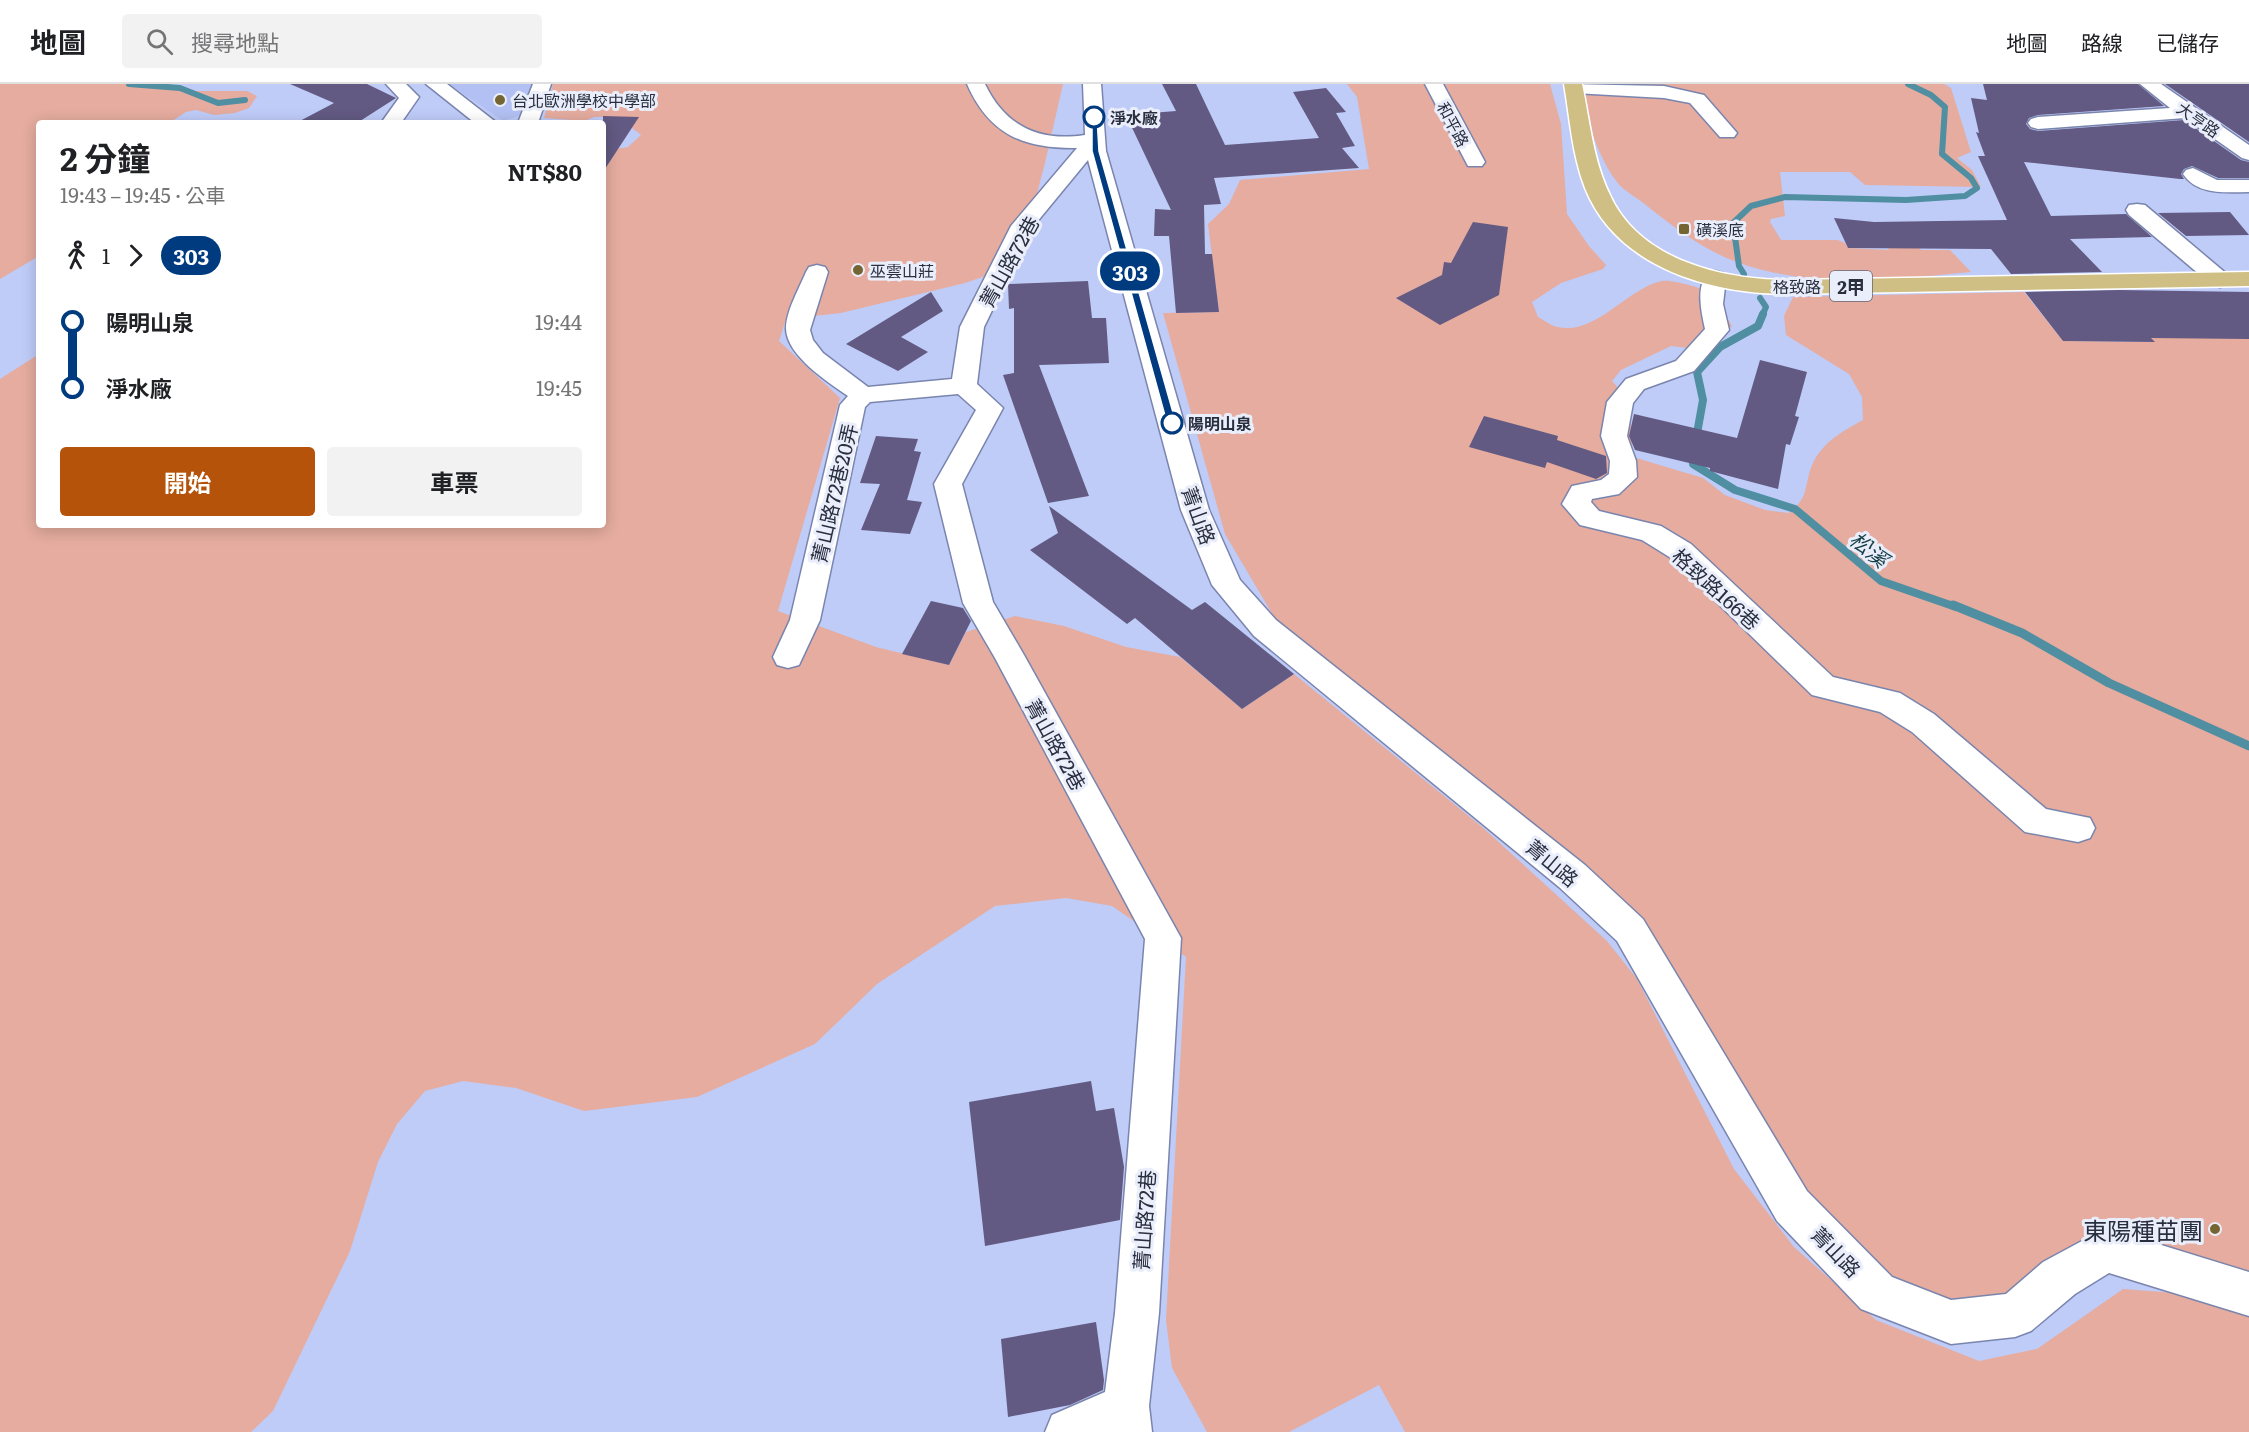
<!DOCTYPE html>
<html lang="zh-TW">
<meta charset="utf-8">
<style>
:root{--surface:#fff;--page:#f2f2f2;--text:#202124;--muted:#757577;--line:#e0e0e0;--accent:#b45309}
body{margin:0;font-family:Literata,"Noto Sans TC",serif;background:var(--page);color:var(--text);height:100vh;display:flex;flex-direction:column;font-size:22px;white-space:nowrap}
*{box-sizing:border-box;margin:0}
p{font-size:20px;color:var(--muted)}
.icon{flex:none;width:33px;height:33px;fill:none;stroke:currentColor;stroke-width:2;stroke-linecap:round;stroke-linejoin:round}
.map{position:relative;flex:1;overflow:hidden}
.sheet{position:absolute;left:36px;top:36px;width:570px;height:408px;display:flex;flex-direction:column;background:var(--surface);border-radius:6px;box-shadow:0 3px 15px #0003}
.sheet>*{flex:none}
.badge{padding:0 12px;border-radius:20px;font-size:21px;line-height:39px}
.map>.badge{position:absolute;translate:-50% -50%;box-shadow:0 0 0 3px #fff}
.legs{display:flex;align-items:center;gap:9px;height:66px;padding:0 24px;font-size:20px}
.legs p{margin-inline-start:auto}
.overview{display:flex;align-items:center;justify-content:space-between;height:102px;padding:0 24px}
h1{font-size:33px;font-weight:700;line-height:45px}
.primary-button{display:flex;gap:12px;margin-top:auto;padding:12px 24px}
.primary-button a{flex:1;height:69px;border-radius:6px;background:var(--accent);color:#fff;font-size:24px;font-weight:700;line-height:69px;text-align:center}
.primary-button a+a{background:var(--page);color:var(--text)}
ul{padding:0 24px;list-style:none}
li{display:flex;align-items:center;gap:21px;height:66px;font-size:22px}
li i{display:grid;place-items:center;width:9px;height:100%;margin:0 8px;background:currentColor}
li i::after{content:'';width:15px;height:15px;margin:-8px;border:4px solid;border-radius:50%;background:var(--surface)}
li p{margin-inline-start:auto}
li:first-child i{background:linear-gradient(#0000 50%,currentColor 0)}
li:last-child i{background:linear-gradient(currentColor 50%,#0000 0)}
header{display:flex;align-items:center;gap:36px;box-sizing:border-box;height:84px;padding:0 30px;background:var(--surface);border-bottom:2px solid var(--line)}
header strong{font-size:28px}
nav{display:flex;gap:33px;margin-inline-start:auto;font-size:21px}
.search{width:420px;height:54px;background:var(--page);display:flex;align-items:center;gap:15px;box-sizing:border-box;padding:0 21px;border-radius:6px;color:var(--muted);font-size:22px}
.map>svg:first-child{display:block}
.built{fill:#b3c0f3}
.green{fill:#e5ac9f}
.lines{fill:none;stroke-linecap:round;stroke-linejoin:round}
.stream-far2{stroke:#508ea1;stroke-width:6}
.stream-far1{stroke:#508ea1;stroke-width:8}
.stream{stroke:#508ea1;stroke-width:9}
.building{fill:#625a82}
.minor-casing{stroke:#7a85ae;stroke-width:3}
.major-casing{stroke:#fff;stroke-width:3}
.minor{fill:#fff;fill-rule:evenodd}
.major{fill:#cfbf84;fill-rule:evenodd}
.line-1{fill:#003b80;stroke:#fff;stroke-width:1.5}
.poi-dot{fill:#756533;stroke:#eaeefb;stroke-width:2}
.stop-1-dot{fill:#fff;stroke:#003b80;stroke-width:3}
.labels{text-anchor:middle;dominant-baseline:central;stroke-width:6;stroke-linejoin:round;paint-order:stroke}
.far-poi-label{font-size:16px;fill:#2a2f40;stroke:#eaeefb;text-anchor:start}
.far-stop-label{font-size:16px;font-weight:bold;fill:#2a2f40;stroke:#eaeefb;text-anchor:start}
.far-street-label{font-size:16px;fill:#2a2f40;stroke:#eaeefb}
.shield{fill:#eaeefb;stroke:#646878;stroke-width:1.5}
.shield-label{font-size:18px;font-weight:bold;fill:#2a2f40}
.street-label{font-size:20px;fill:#2a2f40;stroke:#eaeefb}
.water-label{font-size:21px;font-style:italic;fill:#143d45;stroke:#eaeefb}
.near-poi-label{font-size:24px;fill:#2a2f40;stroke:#eaeefb;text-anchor:end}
</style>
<header>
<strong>地圖</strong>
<div class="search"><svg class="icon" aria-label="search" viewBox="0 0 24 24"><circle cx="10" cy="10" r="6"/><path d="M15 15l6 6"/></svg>搜尋地點</div>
<nav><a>地圖</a><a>路線</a><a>已儲存</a></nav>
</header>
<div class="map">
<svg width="2249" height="1348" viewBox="0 0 2249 1348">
<rect width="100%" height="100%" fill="#bfccf8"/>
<!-- built -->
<path class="built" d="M449,0H533L522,31L503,37Z"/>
<!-- green -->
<g class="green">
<path d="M0,0H156L188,4L191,7H247L257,12L249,24L235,29L214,31L196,26L186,28L169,39H39V172L0,195Z"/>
<path d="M553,0H1063L1045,79L1018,181L965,199L841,229L786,235L779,257L840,314L778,527L876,563L949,581L966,548L1015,532L1064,542L1126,563L1180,573L1242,625L1294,590L1481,742L1607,857L1637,895L1734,1085L1794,1163L1876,1236L1979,1277L2037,1265L2123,1205L2204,1211L2249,1231V1348H1405L1379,1301L1289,1348H1207L1172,1284L1166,1236L1186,873L1112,822L1066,814L995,822L877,900L815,960L697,1013L584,1027L516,1004L463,997L425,1007L397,1040L378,1078L350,1167L273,1327L251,1348H0V295L39,270V441H603V67L628,63L641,51L618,33H594L585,37L544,34Z"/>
<path d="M1347,0H1550L1561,40L1567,130L1589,162L1606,181L1603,185L1561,199L1532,218L1538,233C1544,236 1551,242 1558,243C1595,252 1629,203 1662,197C1675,195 1703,206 1717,209L1718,228L1727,234L1732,242L1719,256L1706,266L1671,262L1621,286L1612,297C1633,318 1631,345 1633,373L1703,394L1725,411L1765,426L1789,429C1811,412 1803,401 1813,379C1823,358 1843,347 1863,336L1862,313L1849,290L1786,251L1784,232L1793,213L2024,208L2063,257L2154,258L2112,208L2249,255V1198L2094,1158L2015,1201L1995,1222L1944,1218L1882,1193L1808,1116L1646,845L1274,533L1225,450L1163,229L1219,228L1208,140L1229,120L1240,96L1369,85L1357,13Z"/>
<path d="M1583,0H1944L1951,4L1971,68L1957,74L1972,86L1981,103L1865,101L1850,88H1780L1785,132L1771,135L1770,138L1781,156H1838L1845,159L1848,164L1889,166L1882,152L1910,151L1921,166H1950L1971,188C1888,196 1790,207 1714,168C1687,154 1665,136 1642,118C1634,112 1623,106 1617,98C1600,77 1581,27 1583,0Z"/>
</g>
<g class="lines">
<!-- stream-far2 -->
<g class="stream-far2">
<path d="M129,0L180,4L218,19L245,16"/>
<path d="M1744,190L1739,182L1733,139L1751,122L1785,113L1906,116L1965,112L1977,104L1971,94L1942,70L1945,23L1931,11L1908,0"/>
<path d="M1760,214L1766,223L1762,232"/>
</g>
<!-- stream-far1 -->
<g class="stream-far1">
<path d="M1696,355L1703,316L1697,288L1720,263L1758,242L1763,230"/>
<path d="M1694,369L1693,380L1735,406L1795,425L1881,497L1956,523"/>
</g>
<!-- stream -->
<path class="stream" d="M1953,521L2022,549L2109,599L2249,662"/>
</g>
<!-- building -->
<g class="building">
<path d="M290,0H367L396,14L357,39H296L334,19Z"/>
<path d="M1162,0H1196L1225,61L1319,54L1293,8L1326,4L1346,28L1336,29L1355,62L1342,64L1359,84L1214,94L1221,120L1204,121L1205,170H1212L1219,228L1176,229L1169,152H1154L1155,125L1171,126L1126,31L1176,27Z"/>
<path d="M1983,0H2138L2164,22L2038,31L2029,34L2026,40L2030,45L2038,47L2184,36L2241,76L2249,78V94H2218L2192,82L2184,85L2181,90L2184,95H2180L2024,78L2051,132L2126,130L2152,153L2070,155L2102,188L2011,190L1991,165L1848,164L1834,134L1874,138L2007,136L1978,72H1985L1976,48L1979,49L1971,14L1987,16Z"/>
<path d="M2165,0H2249V58Z"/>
<path d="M603,32L639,33L603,88Z"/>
<path d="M2230,128L2249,151L2186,152L2158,129Z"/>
<path d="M1473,138L1508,143L1499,211L1440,241L1396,214L1442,191L1444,178L1451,179Z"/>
<path d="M1088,197L1092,234H1106L1109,279L1039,281L1089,412L1048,419L1003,291L1014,289V224L1009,225L1008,200Z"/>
<path d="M2119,206L2249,208V255L2151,254L2155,258L2063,257L2025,208Z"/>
<path d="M931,208L943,227L901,253L928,268L898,287L846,260Z"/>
<path d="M1760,276L1807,288L1795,332L1799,333L1790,361L1786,360L1778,405L1710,387V384L1635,366L1629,352L1634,330L1737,354Z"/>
<path d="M1484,332L1558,352L1557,356L1606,372L1607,389L1596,395L1547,378L1545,384L1469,363Z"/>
<path d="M876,352L918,355L914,367L921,368L907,416L922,418L910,450L861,446L880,400L860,399Z"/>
<path d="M1049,422L1192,526L1205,518L1294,590L1242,625L1135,534L1127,540L1030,466L1058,449Z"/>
<path d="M931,517L963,524L971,537L949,581L902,570Z"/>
<path d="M1091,997L1096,1027L1114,1024L1124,1083L1120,1136L985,1162L969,1018Z"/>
<path d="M1096,1238L1104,1296L1103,1306L1070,1321L1008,1333L1001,1255Z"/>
</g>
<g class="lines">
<!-- minor casing -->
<g class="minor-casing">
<g id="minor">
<path d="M386,0H406L419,13L401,39H381L399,14Z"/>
<path d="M426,0H447L497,39H475Z"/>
<path d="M533,0H551L538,39H518Z"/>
<path d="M967,0H985C1005,42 1039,58 1085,51L1083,0H1101L1106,67L1209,426L1240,496L1276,536L1585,781L1643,835L1807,1107L1892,1193L1951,1216L2006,1210L2043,1178L2106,1144L2249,1188V1232L2109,1189L2075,1210L2031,1247L2015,1253L1951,1260L1861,1225L1777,1137L1617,857L1559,803L1254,552L1212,501L1181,426L1088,76L1032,144L984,243L977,300L1003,324L962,400L993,518L1024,571L1181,854L1159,1229L1149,1322L1152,1348H1045L1052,1331L1105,1308L1115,1229L1145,855L995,574L963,519L934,400L976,326L958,310L870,318L865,323L820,536L799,581L788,584L777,581L773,573L790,536L840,321L848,312C828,298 787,272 786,245C786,227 799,205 806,188L809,183L817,181L825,183L828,188L810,246L813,256L823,269L868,303L952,295L960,243L1011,142L1077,64C1023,65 989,50 967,0Z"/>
<path d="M1425,0H1443L1485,78L1482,82H1468Z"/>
<path d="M1567,0L1664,2L1704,11L1737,49L1734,53H1720L1690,19L1664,14L1574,9L1567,7L1565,3Z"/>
<path d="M2140,0H2161L2249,61V76L2242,74L2185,34L2038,45L2031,43L2028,39L2031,35L2038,33L2170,24Z"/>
<path d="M2193,84L2217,96H2249V108C2226,108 2198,112 2183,90L2186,86Z"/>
<path d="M2137,120L2145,121L2228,191L2231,196L2228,201L2220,203L2212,201L2129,131L2126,126L2129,121Z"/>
<path d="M1715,187L1723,189L1726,194L1723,220L1729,246L1694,287L1644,305L1633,319L1627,352L1636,377L1637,393L1619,410L1592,415L1591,418L1599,427L1661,442L1691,460L1833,593L1900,609L1934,630L2046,725L2090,734L2095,744L2090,754L2078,758L2025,748L1912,648L1880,628L1812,611L1671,474L1642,456L1580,441L1562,420L1572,402L1601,396L1609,390L1610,377L1601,352L1607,318L1626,295L1676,277L1705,245C1701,227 1696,205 1707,189Z"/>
</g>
</g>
<!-- major casing -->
<g class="major-casing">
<path id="major" d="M1564,0H1582C1590,38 1593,76 1610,111C1640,177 1724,196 1790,196L2249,188V202L1784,210C1707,209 1616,182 1585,104C1572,70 1570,35 1564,0Z"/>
</g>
<!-- minor -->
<use href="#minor" class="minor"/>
<!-- major -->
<use href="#major" class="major"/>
</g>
<!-- line-1 -->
<path class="line-1" d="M1092,32L1097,33L1099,67L1176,339L1175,341L1167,339L1092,67Z"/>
<!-- markers -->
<g class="poi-dot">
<circle cx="500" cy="16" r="6"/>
<rect x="1678" y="139" width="12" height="12" rx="3"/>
<circle cx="858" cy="186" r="6"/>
<circle cx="2215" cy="1145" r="6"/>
</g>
<g class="stop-1-dot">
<circle cx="1094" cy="33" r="10"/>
<circle cx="1172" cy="339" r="10"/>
</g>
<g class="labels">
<!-- far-poi labels -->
<g class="far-poi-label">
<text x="512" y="16">台北歐洲學校中學部</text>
<text x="1696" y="145">磺溪底</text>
<text x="870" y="186">巫雲山莊</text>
</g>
<!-- far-stop labels -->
<g class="far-stop-label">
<text x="1110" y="33">淨水廠</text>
<text x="1188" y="339">陽明山泉</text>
</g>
<!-- far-street labels -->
<g class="far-street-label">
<text transform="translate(2199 35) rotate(35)">大亨路</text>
<text transform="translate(1454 40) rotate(62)">和平路</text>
<text x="1797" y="202">格致路</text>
</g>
<!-- shield labels -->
<rect class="shield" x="1830" y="187" width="42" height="30" rx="4.5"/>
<g class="shield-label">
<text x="1851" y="202">2甲</text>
</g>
<!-- street labels -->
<g class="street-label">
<text transform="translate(1008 177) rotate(-61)">菁山路72巷</text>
<text transform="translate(833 409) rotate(-77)">菁山路72巷20弄</text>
<text transform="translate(1200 431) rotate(70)">菁山路</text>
<text transform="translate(1717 504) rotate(42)">格致路166巷</text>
<text transform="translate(1057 660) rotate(61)">菁山路72巷</text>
<text transform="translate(1553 778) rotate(40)">菁山路</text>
<text transform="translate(1143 1136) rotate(-86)">菁山路72巷</text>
<text transform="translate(1837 1167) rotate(46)">菁山路</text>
</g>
<!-- water labels -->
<g class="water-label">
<text transform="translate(1870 464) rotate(39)">松溪</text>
</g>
<!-- near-poi labels -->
<g class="near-poi-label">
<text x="2203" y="1145">東陽種苗團</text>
</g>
</g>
</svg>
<b class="badge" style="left:1130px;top:187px;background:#003b80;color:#fff">303</b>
<section class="sheet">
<div class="overview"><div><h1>2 分鐘</h1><p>19:43 – 19:45 · 公車</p></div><b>NT$80</b></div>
<div class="legs"><svg class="icon" aria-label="walk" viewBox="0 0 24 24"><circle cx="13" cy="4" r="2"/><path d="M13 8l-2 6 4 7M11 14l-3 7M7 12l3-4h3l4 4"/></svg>1<svg class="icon" aria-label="forward" viewBox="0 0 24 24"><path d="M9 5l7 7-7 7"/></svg><b class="badge" style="background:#003b80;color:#fff">303</b></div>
<ul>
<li><i style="color:#003b80"></i><b>陽明山泉</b><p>19:44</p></li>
<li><i style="color:#003b80"></i><b>淨水廠</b><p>19:45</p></li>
</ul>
<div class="primary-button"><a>開始</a><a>車票</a></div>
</section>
</div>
